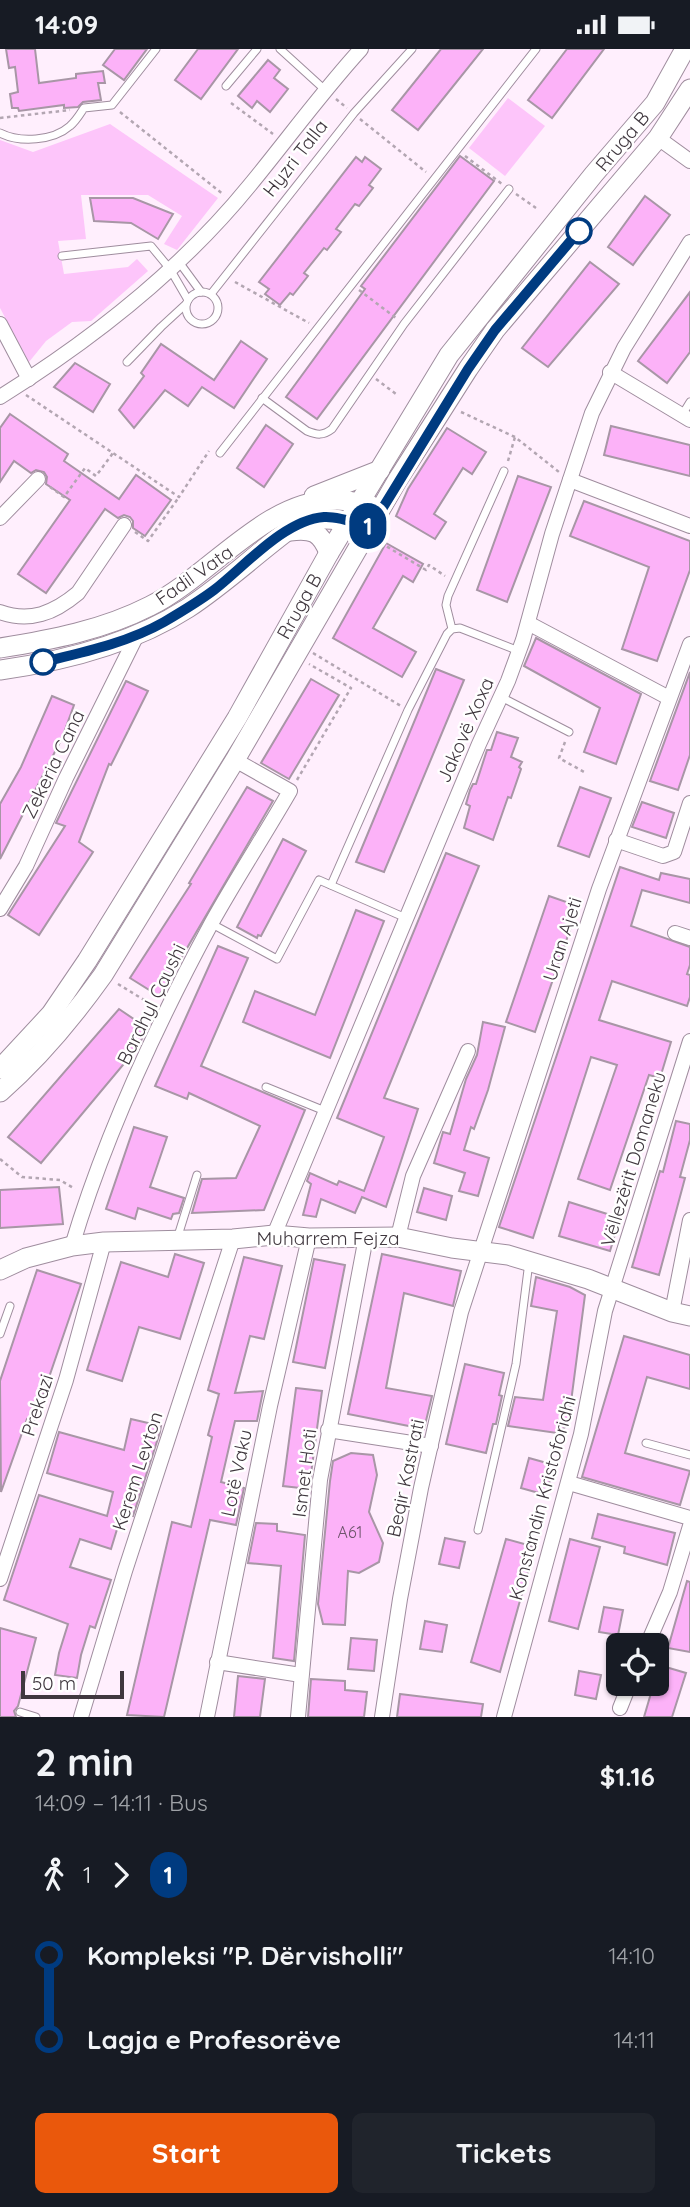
<!DOCTYPE html>
<meta charset="utf-8">
<style>
:root{--surface:#171b24;--page:#20242c;--text:#f1f3f6;--muted:#9ea1a6;--accent:#ea580c}
body{margin:0;font-family:Quicksand,sans-serif;background:var(--page);color:var(--text);height:100vh;display:flex;flex-direction:column;font-size:26px;white-space:nowrap}
*{box-sizing:border-box;margin:0}
p{font-size:23px;color:var(--muted)}
.icon{flex:none;width:38px;height:38px;fill:none;stroke:currentColor;stroke-width:2;stroke-linecap:round;stroke-linejoin:round}
.map{position:relative;height:1668px;overflow:hidden}
.side{display:flex;flex-direction:column;background:var(--surface);flex:1}
.side>*{flex:none}
.badge{padding:0 14px;border-radius:23px;font-size:24px;line-height:46px}
.fabs{position:absolute;left:606px;top:1584px;display:grid;gap:14px}
.fabs a{display:grid;place-items:center;width:63px;height:63px;border-radius:10px;background:var(--surface);box-shadow:0 2px 5px #0004;font-size:35px}
.scale{position:absolute;left:21px;bottom:18px;width:103px;box-sizing:border-box;padding-left:7px;border:4px solid #40383f;border-top:0;font-size:19px;line-height:24px;white-space:nowrap;color:#40383f;-webkit-text-stroke:5px #fff;paint-order:stroke}
.map>.badge{position:absolute;translate:-50% -50%;box-shadow:0 0 0 4px #fff}
.legs{display:flex;align-items:center;gap:10px;height:77px;padding:0 35px;font-size:23px}
.legs p{margin-inline-start:auto}
.summary{display:flex;align-items:center;justify-content:space-between;height:119px;padding:0 35px}
h1{font-size:38px;font-weight:700;line-height:52px}
.button{display:flex;gap:14px;margin-top:auto;padding:14px 35px}
.button a{flex:1;height:80px;border-radius:10px;background:var(--accent);color:#fff;font-size:28px;font-weight:700;line-height:80px;text-align:center}
.button a+a{background:var(--page);color:var(--text)}
ul{padding:0 35px;list-style:none}
li{display:flex;align-items:center;gap:24px;height:84px;font-size:26px}
li i{display:grid;place-items:center;width:10px;height:100%;margin:0 9px;background:currentColor}
li i::after{content:'';width:18px;height:18px;margin:-9px;border:5px solid;border-radius:50%;background:var(--surface)}
li p{margin-inline-start:auto}
li:first-child i{background:linear-gradient(#0000 50%,currentColor 0)}
li:last-child i{background:linear-gradient(currentColor 50%,#0000 0)}
.status{display:flex;justify-content:space-between;align-items:center;height:49px;padding:0 35px;background:var(--surface);direction:ltr}
.status svg{height:19px;fill:currentColor}
.map>svg:first-child{display:block}
.green{fill:#fdc5fa}
.building{fill:#fcb2f8;stroke:#a896a6;stroke-width:2}
.lines{fill:none;stroke-linecap:round;stroke-linejoin:round}
.lane-casing{stroke:#9f8d9e;stroke-width:9}
.street-casing{stroke:#9f8d9e;stroke-width:16}
.secondary-casing{stroke:#9f8d9e;stroke-width:21}
.path{stroke:#b3a6b2;stroke-width:2.5;stroke-dasharray:3.5 3.5;stroke-linecap:butt}
.lane{stroke:#fff;stroke-width:7}
.street{stroke:#fff;stroke-width:14}
.secondary{stroke:#fff;stroke-width:19}
.line-1-casing{stroke:#fff;stroke-width:16}
.line-1{stroke:#003b80;stroke-width:10}
.stop-1-dot{fill:#fff;stroke:#003b80;stroke-width:3.5}
.labels{text-anchor:middle;dominant-baseline:central;stroke-width:5;stroke-linejoin:round;paint-order:stroke}
.number-label{font-size:16px;fill:#6f566d}
.street-label{font-size:19px;fill:#40383f;stroke:#fff}
</style>
<div class="status"><b>14:09</b><svg viewBox="0 0 49 12"><path d="M0 12V9h3v3zM5 12V6h3v6zM10 12V3h3v9zM15 12V0h3v12zM26 1h20v11H26zM47 4h2v5h-2z"/></svg></div>
<div class="map">
<svg width="690" height="1668" viewBox="0 0 690 1668">
<rect width="100%" height="100%" fill="#ffeffd"/>
<!-- green -->
<g class="green">
<path d="M508,49L545,77L505,127L469,99Z"/>
<path d="M110,75L218,149L177,201L164,195L182,167L148,146H81L86,190L58,192L64,225L128,218L137,210L148,222L91,272L72,273L46,292L29,313L0,259V91L33,103Z"/>
</g>
<!-- building -->
<g class="building">
<path d="M6,0H35L39,34L76,29V25L103,22L105,34H98L101,51L83,53L78,58L64,59V56L19,62L18,59H12L10,45L18,43L15,18L9,19Z"/>
<path d="M115,0H147L124,31L103,16Z"/>
<path d="M198,0H238L201,50L175,31Z"/>
<path d="M441,0H483L418,81L392,61Z"/>
<path d="M567,0H604L552,69L528,51Z"/>
<path d="M268,11L280,21L274,29L288,40L270,63L257,52L252,59L238,47Z"/>
<path d="M460,107L494,132L317,370L286,348L365,240L361,237Z"/>
<path d="M356,108L362,113L365,108L381,120L369,136L373,139L359,157L355,155L336,180L341,183L327,201L324,199L304,224L308,227L293,246L290,244L280,256L265,245L269,240L259,233Z"/>
<path d="M645,147L670,166L633,216L608,198Z"/>
<path d="M90,149H133L173,165L158,190L131,174L94,172Z"/>
<path d="M590,213L619,235L548,318L522,299Z"/>
<path d="M690,243V303L667,334L638,312Z"/>
<path d="M241,292L267,310L234,359L202,338L188,357L165,341L134,379L119,361L144,327L141,324L161,295L214,331Z"/>
<path d="M75,314L110,335L93,363L54,338Z"/>
<path d="M10,365L68,405L64,412L119,450L136,426L171,451L145,487L133,479V472L130,468L124,466L118,469L105,460L46,544L18,525L70,451L46,435L47,428L44,423L36,421L31,424L14,412L0,433V379Z"/>
<path d="M266,376L293,395L264,438L237,419Z"/>
<path d="M611,377L690,396V427L604,406Z"/>
<path d="M447,379L486,403L472,425L463,419L434,465L446,473L435,490L396,467L408,440Z"/>
<path d="M518,427L551,438L507,553L477,541Z"/>
<path d="M584,452L690,492V521L657,612L622,600L649,518L570,487Z"/>
<path d="M386,494L423,515L413,533L403,527L373,579L416,603L402,628L333,589Z"/>
<path d="M536,589L641,645L616,715L584,703L600,659L524,617Z"/>
<path d="M436,620L464,631L384,823L356,813Z"/>
<path d="M690,623V706L678,741L650,732Z"/>
<path d="M311,630L339,646L289,730L261,714Z"/>
<path d="M126,632L148,642L111,716L109,715L79,793L93,803L39,886L8,866L65,777L56,774Z"/>
<path d="M52,647L74,656L62,689L0,810V755L21,718Z"/>
<path d="M497,683L518,689L511,708L522,713L519,718L521,720L511,749L508,748L493,791L464,779L470,757L466,755L470,741L473,735H476L487,701H491Z"/>
<path d="M247,738L273,752L159,947L130,929L191,835L189,834Z"/>
<path d="M580,738L611,749L589,808L558,797Z"/>
<path d="M642,753L674,764L666,789L632,778Z"/>
<path d="M283,790L306,802L261,887L258,886L257,889L237,878Z"/>
<path d="M446,804L479,817L384,1049L418,1060L386,1158L362,1148L355,1164L321,1150L316,1168L303,1166L311,1135L307,1132L310,1124L337,1136L339,1132L364,1142L384,1088L337,1069Z"/>
<path d="M620,818L659,831L661,824L690,830V854L642,841L631,877L690,898V916L687,925L690,926V948L687,957L612,932L599,971L671,993L660,1029L649,1026L610,1141L578,1130L617,1016L591,1008L533,1189L499,1178Z"/>
<path d="M549,847L578,857L535,983L506,973Z"/>
<path d="M356,861L384,872L330,1009L243,973L255,942L315,966Z"/>
<path d="M218,897L248,909L201,1017L305,1061L264,1161L192,1164L202,1130L236,1129L260,1077L189,1044L187,1050L155,1037Z"/>
<path d="M119,960L147,979L138,998L41,1114L8,1088Z"/>
<path d="M483,973L505,978L488,1041L474,1080L471,1078L464,1101L489,1109L478,1147L459,1142L465,1124L434,1114L443,1083L450,1085L466,1030L477,1006Z"/>
<path d="M676,1072L690,1075V1091L680,1128L685,1129L659,1226L632,1218L660,1122L663,1123Z"/>
<path d="M134,1078L167,1088L150,1138L184,1149L179,1164L173,1165L171,1170L138,1159L135,1170L106,1160Z"/>
<path d="M59,1138L63,1175L0,1179V1141Z"/>
<path d="M424,1139L452,1147L446,1171L417,1163Z"/>
<path d="M569,1153L620,1169L610,1202L559,1187Z"/>
<path d="M175,1205L204,1214L180,1290L139,1278L122,1332L87,1321L121,1213L168,1228Z"/>
<path d="M382,1205L461,1222L453,1257L404,1244L386,1339L432,1347L424,1380L348,1365Z"/>
<path d="M244,1208L282,1217L264,1290L250,1287L235,1344L263,1342L257,1372H235L221,1433L244,1439L236,1476L210,1471L164,1668L127,1666L172,1473L191,1478L212,1388L208,1386L219,1345L208,1341Z"/>
<path d="M314,1210L345,1216L325,1319L293,1313Z"/>
<path d="M37,1221L81,1235L34,1372L27,1370L1,1443L0,1332Z"/>
<path d="M536,1228L570,1238L585,1246L568,1376L557,1384L508,1377L515,1348L543,1351L557,1262L531,1257Z"/>
<path d="M624,1287L690,1306V1340L647,1328L625,1404L690,1422L680,1456L582,1428Z"/>
<path d="M465,1315L504,1324L499,1346L502,1347L496,1375H493L486,1404L446,1395Z"/>
<path d="M296,1339L322,1342L309,1440L283,1437Z"/>
<path d="M131,1370L161,1377L160,1383L133,1467L122,1464L111,1500L80,1490L70,1518L111,1531L95,1579L90,1577L81,1606L77,1629L55,1626L59,1604L68,1575L4,1551L39,1446L107,1467L113,1443L47,1424L59,1383L124,1401Z"/>
<path d="M351,1404L373,1406L377,1426L369,1463L383,1494L379,1513L359,1524L348,1522L345,1576L323,1575L318,1555L330,1432L333,1412Z"/>
<path d="M529,1409L554,1416L546,1446L521,1439Z"/>
<path d="M598,1465L675,1484L667,1516L624,1504L625,1498L592,1489Z"/>
<path d="M256,1474L277,1475V1482L305,1486L294,1612L273,1609L281,1517L248,1514Z"/>
<path d="M445,1489L465,1493L459,1519L439,1515Z"/>
<path d="M506,1490L535,1498L500,1623L471,1613Z"/>
<path d="M570,1490L600,1498L578,1580L549,1572Z"/>
<path d="M687,1532L690,1533V1603L668,1599Z"/>
<path d="M604,1558L623,1561L618,1586L599,1583Z"/>
<path d="M425,1572L447,1576L442,1603L420,1600Z"/>
<path d="M0,1579L36,1589L18,1657L14,1662L16,1668H0Z"/>
<path d="M351,1589L377,1591L374,1622L348,1620Z"/>
<path d="M659,1616L686,1624L672,1668H644L654,1634H656Z"/>
<path d="M579,1622L601,1626L596,1650L575,1646Z"/>
<path d="M238,1627L265,1630L260,1668H234Z"/>
<path d="M311,1630L345,1632V1641L367,1643L364,1668H308Z"/>
<path d="M400,1645L483,1655L481,1668H397Z"/>
</g>
<g class="lines">
<!-- lane casing -->
<g class="lane-casing">
<g id="lane">
<path d="M280,0L324,40"/>
<path d="M226,37L257,0"/>
<path d="M0,84C20,94 53,92 70,77C76,72 80,65 84,59L112,56L156,0"/>
<path d="M62,207L151,197L170,220L188,251"/>
<path d="M179,213L201,243"/>
<circle cx="202" cy="259" r="16"/>
<path d="M211,245L354,64L412,0"/>
<path d="M127,313L161,278L186,255"/>
<path d="M262,349L307,382C317,386 323,387 332,380L404,275L509,140"/>
<path d="M682,366L690,353"/>
<path d="M220,404L536,0"/>
<path d="M452,580L446,556L448,547L504,422"/>
<path d="M501,648L569,683"/>
<path d="M331,836L408,661L447,585L452,580L460,579L519,602"/>
<path d="M212,875L277,910L319,831L406,869"/>
<path d="M266,1038L325,1062"/>
<path d="M177,1190L197,1126"/>
<path d="M0,1285L10,1257"/>
<path d="M646,1394L690,1406"/>
<path d="M478,1481L516,1315L529,1213"/>
<path d="M20,1663L36,1668"/>
</g>
</g>
<!-- street casing -->
<g class="street-casing">
<g id="street">
<path d="M658,89L690,112"/>
<path d="M0,275L29,330"/>
<path d="M610,323L690,371"/>
<path d="M0,348C93,290 181,221 250,136C287,91 321,44 361,0"/>
<path d="M570,431L690,477"/>
<path d="M0,469L38,430"/>
<path d="M0,563C30,574 54,564 78,544L124,476"/>
<path d="M528,574L669,649"/>
<path d="M616,791L663,807L674,803L690,754"/>
<path d="M0,860L26,817L66,729L137,586"/>
<path d="M675,884L690,889"/>
<path d="M274,1186L479,695L508,632L523,591L552,485L592,364L624,299L690,193"/>
<path d="M398,1188L413,1127L468,1002"/>
<path d="M72,1197C105,1086 156,977 211,875C236,830 264,787 290,742L235,711"/>
<path d="M672,1263L690,1171"/>
<path d="M328,1381L431,1397"/>
<path d="M569,1434L690,1469"/>
<path d="M0,1530L66,1331L104,1193"/>
<path d="M647,1596L670,1543L690,1477"/>
<path d="M217,1613L301,1626"/>
<path d="M620,1659L630,1634"/>
<path d="M81,1668L125,1522L233,1190"/>
<path d="M207,1668L270,1357L309,1189"/>
<path d="M298,1668L320,1431L366,1188"/>
<path d="M382,1668L400,1550L421,1439L461,1263L599,840L690,595"/>
<path d="M504,1668L581,1385L605,1262L690,992"/>
</g>
</g>
<!-- secondary casing -->
<g class="secondary-casing">
<g id="secondary">
<path d="M314,447L380,421"/>
<path d="M290,482C312,479 321,483 329,504"/>
<path d="M0,599C51,591 103,581 150,557C209,528 264,452 333,451C345,450 358,454 370,456"/>
<path d="M0,621C65,612 132,595 188,559C223,536 253,508 286,483C316,466 327,468 360,475"/>
<path d="M0,1020L51,965L87,912L237,669L329,504L449,306L594,125L655,54L685,0"/>
<path d="M0,1043C39,1009 73,968 103,926L235,711L398,430L468,320L495,281L658,89L690,40"/>
<path d="M0,1221L26,1209L72,1197L104,1193L233,1190L274,1186L309,1189L398,1188L452,1199L508,1206L588,1230L672,1263L690,1267"/>
</g>
</g>
<!-- path -->
<g class="path">
<path d="M336,50L347,59"/>
<path d="M231,54L273,85"/>
<path d="M120,63L224,146"/>
<path d="M0,69L70,61"/>
<path d="M360,70L426,123"/>
<path d="M465,107L502,135"/>
<path d="M516,145L536,159"/>
<path d="M235,233L309,274"/>
<path d="M359,241L396,269"/>
<path d="M376,330L396,345"/>
<path d="M26,346L179,448L209,402"/>
<path d="M461,363L515,388L559,423"/>
<path d="M508,412L515,388"/>
<path d="M50,438L64,448L85,419L96,427L113,404"/>
<path d="M135,483L148,492L179,448"/>
<path d="M381,494L426,521L429,516L445,527"/>
<path d="M313,604L401,657"/>
<path d="M565,693L559,709L586,724"/>
<path d="M297,731L351,639L309,615"/>
<path d="M118,935L154,957"/>
<path d="M0,1110L22,1128L60,1131L75,1140"/>
</g>
<!-- lane -->
<use href="#lane" class="lane"/>
<!-- street -->
<use href="#street" class="street"/>
<!-- secondary -->
<use href="#secondary" class="secondary"/>
</g>
<g class="lines">
<!-- line-1 casing -->
<g class="line-1-casing">
<path id="line-1" d="M43,613C84,603 127,594 164,573C181,563 198,553 214,541C244,518 284,471 324,468C338,467 357,474 371,478L468,320L495,281L579,182"/>
</g>
<!-- line-1 -->
<use href="#line-1" class="line-1"/>
</g>
<!-- markers -->
<g class="stop-1-dot">
<circle cx="579" cy="182" r="12"/>
<circle cx="43" cy="613" r="12"/>
</g>
<g class="labels">
<!-- number labels -->
<g class="number-label">
<text x="350" y="1483">A61</text>
</g>
<!-- street labels -->
<g class="street-label">
<text transform="translate(622 92) rotate(-50)">Rruga B</text>
<text transform="translate(295 109) rotate(-52)">Hyzri Talla</text>
<text transform="translate(194 526) rotate(-35)">Fadil Vata</text>
<text transform="translate(299 557) rotate(-61)">Rruga B</text>
<text transform="translate(465 681) rotate(-66)">Jakovë Xoxa</text>
<text transform="translate(53 715) rotate(-64)">Zekeria Cana</text>
<text transform="translate(562 890) rotate(-72)">Uran Ajeti</text>
<text transform="translate(151 955) rotate(-64)">Bardhyl Çaushi</text>
<text transform="translate(633 1110) rotate(-73)">Vëllezërit Domaneku</text>
<text x="328" y="1189">Muharrem Fejza</text>
<text transform="translate(37 1356) rotate(-72)">Prekazi</text>
<text transform="translate(137 1422) rotate(-72)">Kerem Levton</text>
<text transform="translate(236 1424) rotate(-78)">Lotë Vaku</text>
<text transform="translate(304 1424) rotate(-83)">Ismet Hoti</text>
<text transform="translate(405 1429) rotate(-78)">Beqir Kastrati</text>
<text transform="translate(542 1449) rotate(-75)">Konstandin Kristoforidhi</text>
</g>
</g>
</svg>
<div class="fabs">
<a><svg class="icon" aria-label="locate" viewBox="0 0 24 24"><circle cx="12" cy="12" r="6"/><path d="M12 2v4M12 18v4M2 12h4M18 12h4"/></svg></a>
</div>
<div class="scale">50 m</div>
<b class="badge" style="left:368px;top:477px;background:#003b80;color:#fff">1</b>
</div>
<section class="side">
<div class="summary"><div><h1>2 min</h1><p>14:09 – 14:11 · Bus</p></div><b>$1.16</b></div>
<div class="legs"><svg class="icon" aria-label="walk" viewBox="0 0 24 24"><circle cx="13" cy="4" r="2"/><path d="M13 8l-2 6 4 7M11 14l-3 7M7 12l3-4h3l4 4"/></svg>1<svg class="icon" aria-label="forward" viewBox="0 0 24 24"><path d="M9 5l7 7-7 7"/></svg><b class="badge" style="background:#003b80;color:#fff">1</b></div>
<ul>
<li><i style="color:#003b80"></i><b>Kompleksi &quot;P. Dërvisholli&quot;</b><p>14:10</p></li>
<li><i style="color:#003b80"></i><b>Lagja e Profesorëve</b><p>14:11</p></li>
</ul>
<div class="button"><a>Start</a><a>Tickets</a></div>
</section>
